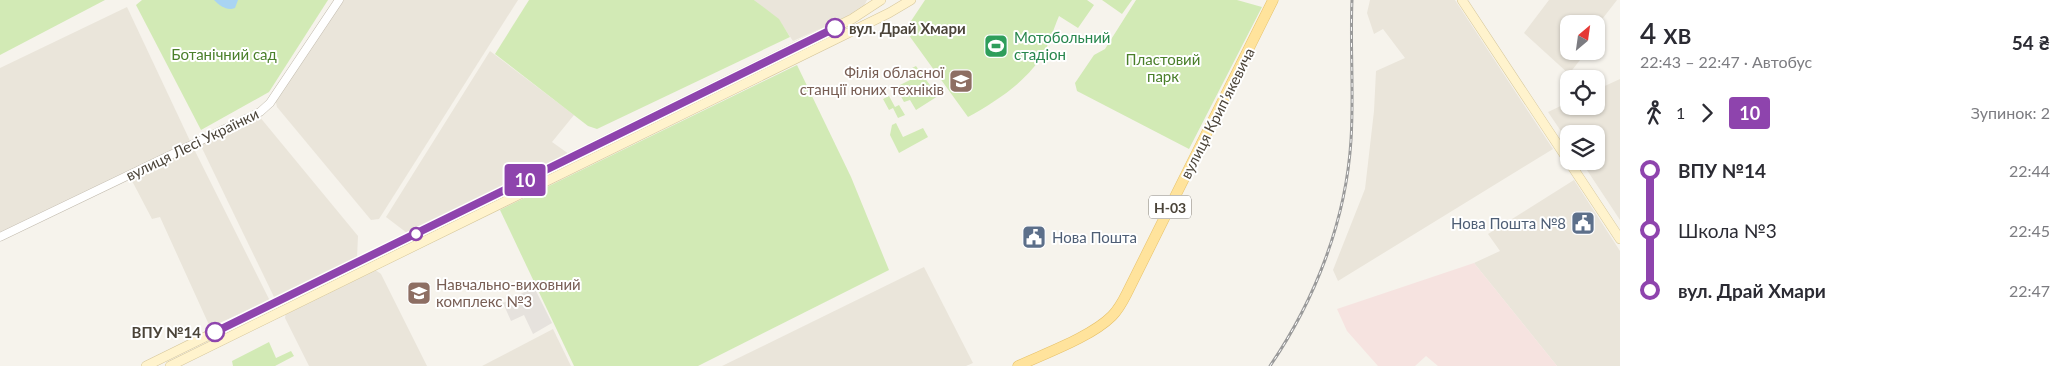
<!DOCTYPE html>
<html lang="uk">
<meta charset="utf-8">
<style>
:root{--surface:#fff;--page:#f7f7f7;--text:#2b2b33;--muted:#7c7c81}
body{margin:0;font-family:Lato,sans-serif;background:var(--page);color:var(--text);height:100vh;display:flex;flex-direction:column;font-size:19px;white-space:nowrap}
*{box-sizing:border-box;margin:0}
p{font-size:16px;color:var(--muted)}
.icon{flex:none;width:28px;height:28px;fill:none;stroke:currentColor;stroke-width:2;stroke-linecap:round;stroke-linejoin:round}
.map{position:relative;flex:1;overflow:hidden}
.side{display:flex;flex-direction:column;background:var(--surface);width:450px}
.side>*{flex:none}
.badge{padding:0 10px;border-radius:4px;font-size:18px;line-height:32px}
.needle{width:32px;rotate:29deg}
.tools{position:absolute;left:1560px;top:15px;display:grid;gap:10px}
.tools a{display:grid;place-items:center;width:45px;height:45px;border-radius:10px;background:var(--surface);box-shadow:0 1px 4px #0004;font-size:25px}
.map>.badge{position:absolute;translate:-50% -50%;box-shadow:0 0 0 2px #fff}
.legs{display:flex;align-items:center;gap:8px;height:55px;padding:0 20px;font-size:16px}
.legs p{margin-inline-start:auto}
.head{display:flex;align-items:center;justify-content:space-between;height:85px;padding:0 20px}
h1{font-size:28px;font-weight:600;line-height:38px}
ul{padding:0 20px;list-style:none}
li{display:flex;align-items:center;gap:18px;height:60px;font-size:19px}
li i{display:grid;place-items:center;width:8px;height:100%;margin:0 6px;background:currentColor}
li i::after{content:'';width:12px;height:12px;margin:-6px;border:4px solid;border-radius:50%;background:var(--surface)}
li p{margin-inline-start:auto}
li:first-child i{background:linear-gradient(#0000 50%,currentColor 0)}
li:last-child i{background:linear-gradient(currentColor 50%,#0000 0)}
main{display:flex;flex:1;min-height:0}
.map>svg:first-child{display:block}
.residential{fill:#eae5da}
.industrial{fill:#e6e2dd}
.medical{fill:#f6e3e0}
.green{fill:#d2eab5}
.water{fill:#a9d4f2}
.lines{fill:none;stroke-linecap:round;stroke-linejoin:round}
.tertiary-casing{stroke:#c2bbae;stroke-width:9}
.secondary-casing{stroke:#d6c79b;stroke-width:10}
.primary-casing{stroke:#e6c16a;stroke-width:11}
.tertiary{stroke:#fff;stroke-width:8}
.secondary{stroke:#fff3cd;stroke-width:9}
.primary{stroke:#ffe39c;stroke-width:10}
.rail-casing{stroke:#9a9a9a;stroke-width:3}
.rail{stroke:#fff;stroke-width:1;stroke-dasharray:4;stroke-linecap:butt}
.line-1-casing{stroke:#fff;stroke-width:11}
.line-1{stroke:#8e44ad;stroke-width:8}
.stop-1-dot{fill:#fff;stroke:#8e44ad;stroke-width:2.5}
.labels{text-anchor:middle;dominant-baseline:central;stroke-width:4;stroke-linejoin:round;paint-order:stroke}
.shield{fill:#fff;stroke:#817c74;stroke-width:1}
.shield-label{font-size:14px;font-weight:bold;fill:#4b4439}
.stop-label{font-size:15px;font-weight:bold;fill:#4b4439;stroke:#fff;text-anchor:start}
.leisure-label{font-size:15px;fill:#27864d;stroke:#fff;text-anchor:start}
.park-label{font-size:15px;fill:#4a7f2a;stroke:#fff}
.education-label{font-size:15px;fill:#785e54;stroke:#fff;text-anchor:end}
.street-label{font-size:15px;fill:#4b4439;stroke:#fff}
.service-label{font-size:15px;fill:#4e5e75;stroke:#fff;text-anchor:end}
</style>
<main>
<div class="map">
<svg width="1620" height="366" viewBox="0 0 1620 366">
<rect width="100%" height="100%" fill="#f6f3ec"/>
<!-- residential -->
<g class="residential">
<path d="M342,0H518L379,219L371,220L277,107L275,99Z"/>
<path d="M754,0H867L862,10L793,41L779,20Z"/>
<path d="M1370,0H1455L1553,149L1338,281L1333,270L1365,189L1374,111L1376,71L1405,58L1383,29L1374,34L1367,13Z"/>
<path d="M1549,0H1617L1596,27V24H1569V51H1587L1569,74L1524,33Z"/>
<path d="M127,7L191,143L0,234V68Z"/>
<path d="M490,51L574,115L552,142L569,154L407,233L386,217Z"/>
<path d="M1620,79V220L1581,161H1596V134H1569V143L1548,112L1569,102V106H1596V90Z"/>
<path d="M259,116L358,236L357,258L275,299L200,144Z"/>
<path d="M193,147L270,301L210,327L160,217L152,219L130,177Z"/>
<path d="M1574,180L1620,251V366H1557L1474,263L1500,251L1488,234Z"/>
<path d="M924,267L973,363L966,366H722Z"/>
<path d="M374,269L381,274L427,366H309L285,318L286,312Z"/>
<path d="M553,329L571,366H482Z"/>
</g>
<!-- industrial -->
<path class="industrial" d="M534,287L552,323L533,334L524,315L511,321L503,303Z"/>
<!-- medical -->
<path class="medical" d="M1474,263L1557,366H1438L1426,356L1415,366H1378L1347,331L1337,309Z"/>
<!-- green -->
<g class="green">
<path d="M0,0H105L0,55Z"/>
<path d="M142,0H328L269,92L201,130L136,5Z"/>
<path d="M529,0H754L779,19L790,37L597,129L588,126L495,54Z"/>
<path d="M925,0H1087L1094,5L1078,28L1059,16C1053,30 1049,46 1040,59C1023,84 995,102 968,117L908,34L909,24Z"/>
<path d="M1102,0H1132L1122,14Z"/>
<path d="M1136,0H1237L1262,7L1189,149L1077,91L1075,83L1094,55L1105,49Z"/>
<path d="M797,65L851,177L889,270L698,366H574L500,210Z"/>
<path d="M916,66L938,96L916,110L910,100L904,102L896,87L912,79L908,70Z"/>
<path d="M889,96L895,107L899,105L905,115L898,118L893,108L889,110L883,99Z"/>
<path d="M896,123L903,137L923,128L928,137L899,153L890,135L892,125Z"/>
<path d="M269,342L276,358L291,351L294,356L275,366H233L232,361Z"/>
</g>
<!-- water -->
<path class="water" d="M214,0H238L235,8C227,11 220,6 214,0Z"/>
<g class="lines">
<!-- tertiary casing -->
<g class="tertiary-casing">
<path id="tertiary" d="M0,237L260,112L270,103L339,0"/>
</g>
<!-- secondary casing -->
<g class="secondary-casing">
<g id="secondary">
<path d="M1462,0L1620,239"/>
<path d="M146,366L852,19L881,0"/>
<path d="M170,366L889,13L911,0"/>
</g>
</g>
<!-- primary casing -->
<g class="primary-casing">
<path id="primary" d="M1018,366C1046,353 1091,337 1112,316C1118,310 1123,301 1127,293L1273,0"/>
</g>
<!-- tertiary -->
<use href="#tertiary" class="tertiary"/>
<!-- secondary -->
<use href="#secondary" class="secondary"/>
<!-- primary -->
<use href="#primary" class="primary"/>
<!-- rail casing -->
<g class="rail-casing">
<path id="rail" d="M1270,366C1315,300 1346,221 1351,140C1354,94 1350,47 1352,0"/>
</g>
<!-- rail -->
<use href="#rail" class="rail"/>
</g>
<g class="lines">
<!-- line-1 casing -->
<g class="line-1-casing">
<path id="line-1" d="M215,332L835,28"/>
</g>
<!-- line-1 -->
<use href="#line-1" class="line-1"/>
</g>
<!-- icons -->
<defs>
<g id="stadium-square" transform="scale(1.25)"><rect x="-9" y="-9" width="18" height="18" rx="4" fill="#2e9e5b" stroke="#fff"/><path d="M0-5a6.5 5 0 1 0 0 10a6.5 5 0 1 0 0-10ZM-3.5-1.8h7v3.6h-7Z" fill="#fff"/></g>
<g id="school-square" transform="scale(1.25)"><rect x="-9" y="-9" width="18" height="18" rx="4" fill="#8d6e63" stroke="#fff"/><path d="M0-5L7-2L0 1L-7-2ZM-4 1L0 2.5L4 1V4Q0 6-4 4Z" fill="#fff"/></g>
<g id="civic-square" transform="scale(1.25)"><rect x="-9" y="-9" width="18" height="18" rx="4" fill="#5c6f8a" stroke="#fff"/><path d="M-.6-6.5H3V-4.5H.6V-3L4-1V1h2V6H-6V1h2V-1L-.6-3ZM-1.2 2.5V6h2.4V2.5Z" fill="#fff"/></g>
</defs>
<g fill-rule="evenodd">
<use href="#stadium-square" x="996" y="46"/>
<use href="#school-square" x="961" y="81"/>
<use href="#civic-square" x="1583" y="223"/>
<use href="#civic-square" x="1034" y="237"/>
<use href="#school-square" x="419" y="293"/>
</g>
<!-- markers -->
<g class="stop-1-dot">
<circle cx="835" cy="28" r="9"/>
<circle cx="416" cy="234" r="6"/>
<circle cx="215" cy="332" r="9"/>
</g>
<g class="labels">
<!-- shield labels -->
<rect class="shield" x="1149" y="195.5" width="42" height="23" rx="4"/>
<g class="shield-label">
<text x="1170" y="207">Н-03</text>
</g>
<!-- stop labels -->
<g class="stop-label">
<text x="849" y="28">вул. Драй Хмари</text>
<text x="201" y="332" text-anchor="end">ВПУ №14</text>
</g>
<!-- leisure labels -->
<g class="leisure-label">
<text x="1014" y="37">Мотобольний<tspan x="1014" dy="17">стадіон</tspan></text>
</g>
<!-- park labels -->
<g class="park-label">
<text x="224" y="54">Ботанічний сад</text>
<text x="1163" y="59">Пластовий<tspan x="1163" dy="17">парк</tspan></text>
</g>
<!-- education labels -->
<g class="education-label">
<text x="944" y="72">Філія обласної<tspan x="944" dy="17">станції юних техніків</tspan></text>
<text x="436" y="284" text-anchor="start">Навчально-виховний<tspan x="436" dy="17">комплекс №3</tspan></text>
</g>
<!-- street labels -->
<g class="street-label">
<text transform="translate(1217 113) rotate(-63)">вулиця Крипʼякевича</text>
<text transform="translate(192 144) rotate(-26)">вулиця Лесі Українки</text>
</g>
<!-- service labels -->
<g class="service-label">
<text x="1566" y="223">Нова Пошта №8</text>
<text x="1052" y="237" text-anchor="start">Нова Пошта</text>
</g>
</g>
</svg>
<div class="tools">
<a><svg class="needle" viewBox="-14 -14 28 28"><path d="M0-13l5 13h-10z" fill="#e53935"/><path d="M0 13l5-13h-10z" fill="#7c7c81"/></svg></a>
<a><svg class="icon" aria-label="locate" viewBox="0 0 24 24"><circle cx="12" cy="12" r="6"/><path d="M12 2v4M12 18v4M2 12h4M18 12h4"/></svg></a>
<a><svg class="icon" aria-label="layers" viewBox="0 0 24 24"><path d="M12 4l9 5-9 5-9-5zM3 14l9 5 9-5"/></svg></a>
</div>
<b class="badge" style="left:525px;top:180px;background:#8e44ad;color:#fff">10</b>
</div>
<section class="side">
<div class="head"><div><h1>4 хв</h1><p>22:43 – 22:47 · Автобус</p></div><b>54 ₴</b></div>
<div class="legs"><svg class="icon" aria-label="walk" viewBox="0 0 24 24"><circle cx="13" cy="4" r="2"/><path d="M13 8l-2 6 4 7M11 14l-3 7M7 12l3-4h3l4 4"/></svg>1<svg class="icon" aria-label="forward" viewBox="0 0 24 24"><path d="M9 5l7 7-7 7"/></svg><b class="badge" style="background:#8e44ad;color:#fff">10</b><p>Зупинок: 2</p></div>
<ul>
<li><i style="color:#8e44ad"></i><b>ВПУ №14</b><p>22:44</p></li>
<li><i style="color:#8e44ad"></i><span>Школа №3</span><p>22:45</p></li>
<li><i style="color:#8e44ad"></i><b>вул. Драй Хмари</b><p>22:47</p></li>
</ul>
</section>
</main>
